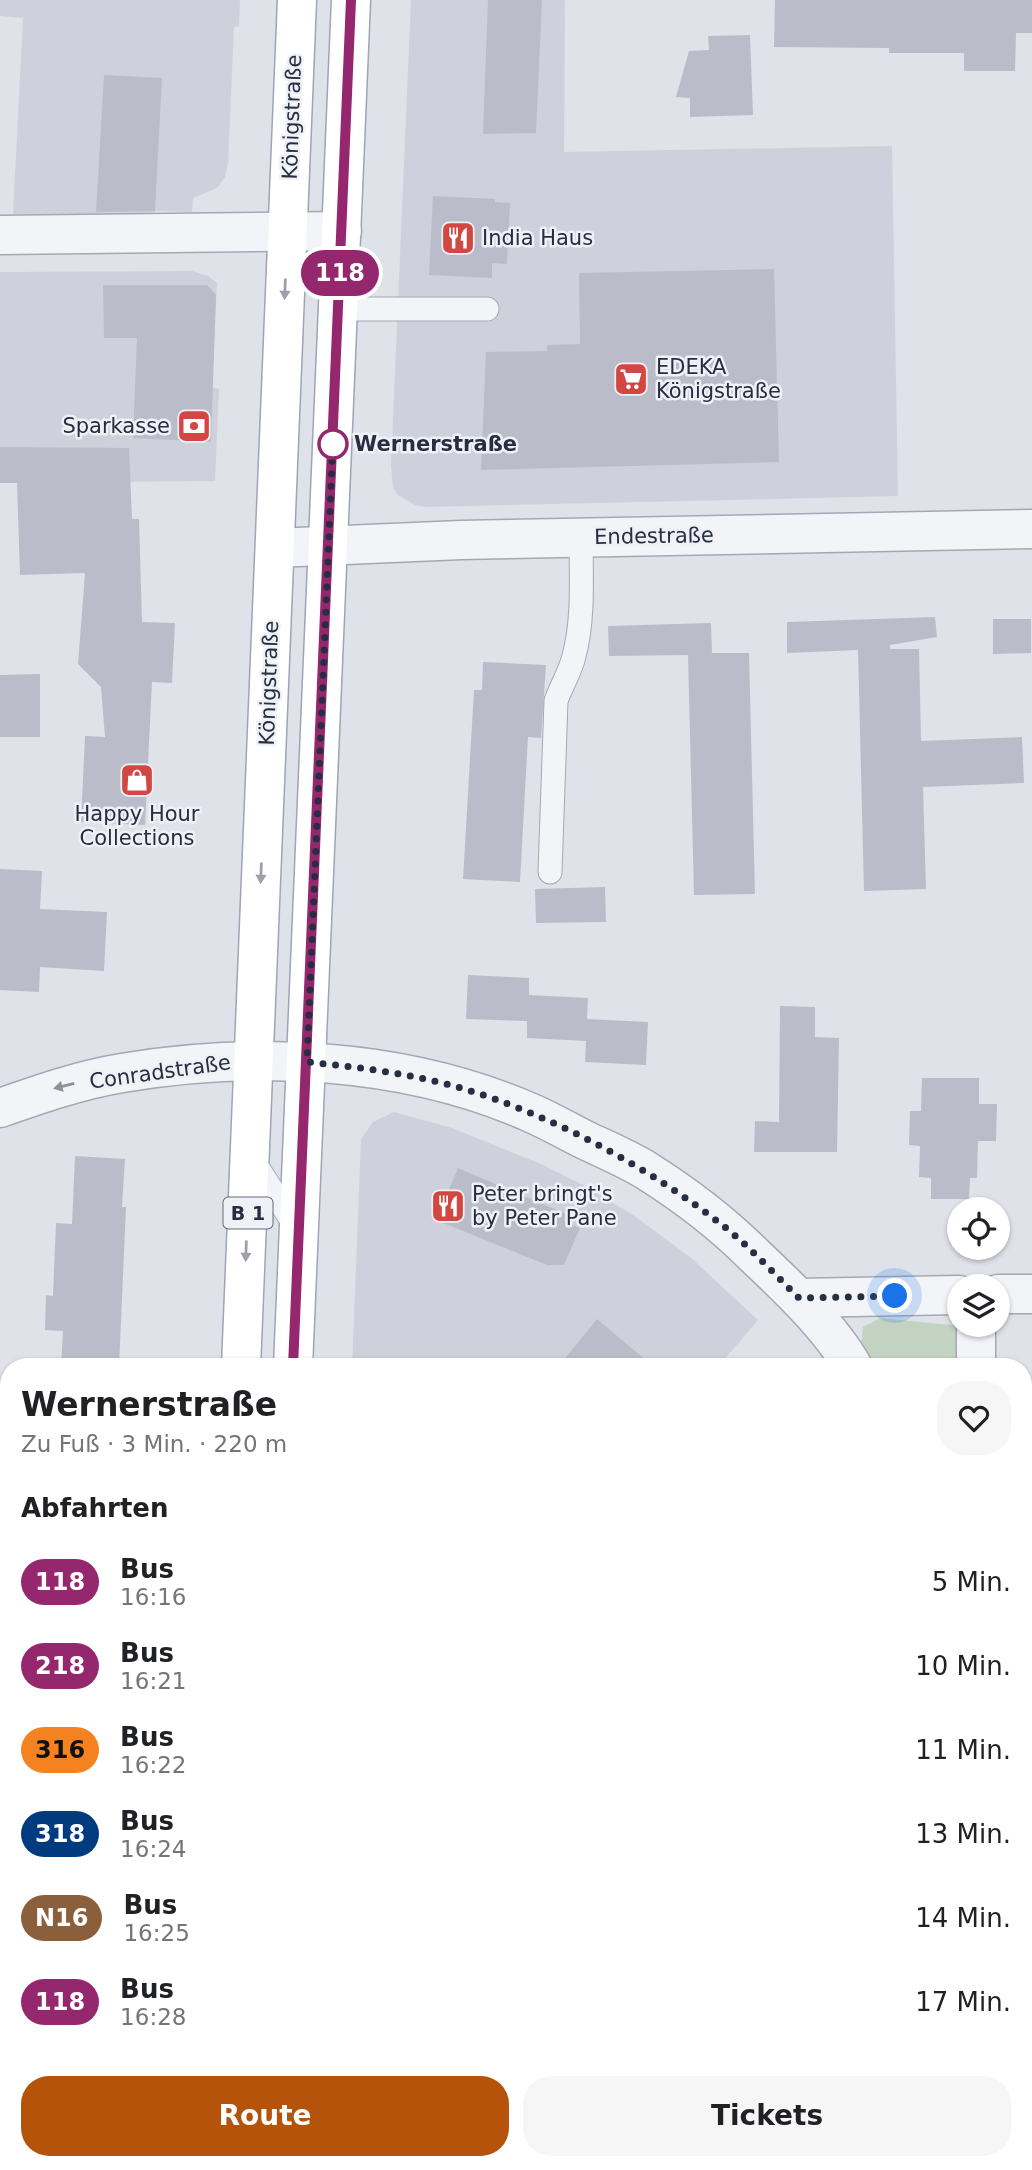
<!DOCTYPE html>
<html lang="de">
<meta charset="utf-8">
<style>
:root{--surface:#fff;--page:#f6f6f6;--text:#202124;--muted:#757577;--accent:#b45309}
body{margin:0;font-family:"DejaVu Sans",sans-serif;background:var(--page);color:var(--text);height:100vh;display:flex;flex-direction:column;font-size:26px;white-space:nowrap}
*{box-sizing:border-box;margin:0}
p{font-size:23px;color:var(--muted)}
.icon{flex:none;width:38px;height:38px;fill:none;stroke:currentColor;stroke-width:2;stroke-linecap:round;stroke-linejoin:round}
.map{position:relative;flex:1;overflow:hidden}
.drawer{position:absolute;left:0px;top:1358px;width:1032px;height:812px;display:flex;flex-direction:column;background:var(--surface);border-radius:28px 28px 0 0;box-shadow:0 2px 5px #0004}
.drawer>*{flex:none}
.badge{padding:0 14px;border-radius:23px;font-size:24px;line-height:46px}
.fabs{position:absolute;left:947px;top:1197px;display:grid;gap:14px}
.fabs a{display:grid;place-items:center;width:63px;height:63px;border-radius:50%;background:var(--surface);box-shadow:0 2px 5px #0004;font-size:35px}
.you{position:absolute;width:35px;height:35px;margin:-18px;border:5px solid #fff;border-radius:50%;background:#1a73e8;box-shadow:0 0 0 10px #1a73e833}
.map>.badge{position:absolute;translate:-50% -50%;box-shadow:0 0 0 4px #fff}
h2{padding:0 21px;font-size:26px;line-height:63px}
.round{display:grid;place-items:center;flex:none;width:74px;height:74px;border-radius:28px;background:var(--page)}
.summary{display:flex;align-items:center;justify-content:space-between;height:119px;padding:0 21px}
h1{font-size:33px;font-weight:800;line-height:52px}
.cta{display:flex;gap:14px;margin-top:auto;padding:14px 21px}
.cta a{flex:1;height:80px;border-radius:28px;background:var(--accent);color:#fff;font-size:28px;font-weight:800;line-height:80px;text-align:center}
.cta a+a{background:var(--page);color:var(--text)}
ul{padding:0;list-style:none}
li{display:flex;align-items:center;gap:21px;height:84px;padding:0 21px}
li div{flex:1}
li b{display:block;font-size:26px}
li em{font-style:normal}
li .badge{min-width:77px;font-weight:700;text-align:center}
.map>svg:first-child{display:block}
.built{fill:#ced1dc}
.green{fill:#c2d4c1}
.building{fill:#babdc9}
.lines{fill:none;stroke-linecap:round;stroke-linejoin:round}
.service-casing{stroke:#a5a8b3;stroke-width:25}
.minor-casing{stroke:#a5a8b3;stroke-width:41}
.primary-casing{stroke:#9fa4b6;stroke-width:41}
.service{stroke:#f3f4f8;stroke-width:23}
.minor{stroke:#f3f4f8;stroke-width:38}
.primary{stroke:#fff;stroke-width:38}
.oneway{fill:#9ea0aa}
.oneway2{fill:#8e909c}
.line-casing{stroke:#fff;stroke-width:16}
.line{stroke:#95276e;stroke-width:10}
.walk{stroke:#282d41;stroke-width:7;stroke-dasharray:0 12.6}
.stop-dot{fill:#fff;stroke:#95276e;stroke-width:3.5}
.labels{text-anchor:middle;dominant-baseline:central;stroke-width:5;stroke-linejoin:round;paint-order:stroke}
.shield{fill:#f0f1f7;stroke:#646878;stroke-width:2}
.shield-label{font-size:19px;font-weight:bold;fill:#282d41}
.street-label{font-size:21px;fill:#282d41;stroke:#f0f1f7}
.poi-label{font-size:21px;fill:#282d41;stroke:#f0f1f7;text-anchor:start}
.stop-label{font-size:21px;font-weight:bold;fill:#282d41;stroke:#f0f1f7;text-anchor:start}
</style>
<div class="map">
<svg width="1032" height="2170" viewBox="0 0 1032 2170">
<rect width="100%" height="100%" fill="#e0e2e9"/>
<!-- built -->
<g class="built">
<path d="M0,0H240L239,26L234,27L228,163L225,177L217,188L193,198L192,212L155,211L154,218L96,215L13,214L23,18L0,16Z"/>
<path d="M411,0H565L564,152L892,146L898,496L427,507L415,505L398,495L393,488L391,465Z"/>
<path d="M192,271L208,276L217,283L212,387L219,389L215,481L0,483V272Z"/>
<path d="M394,1112L452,1128L541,1164L583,1185L633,1215L690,1257L758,1320L718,1367H352L361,1139L373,1122Z"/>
<path d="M0,1523L9,1524V2161H151V2170H0Z"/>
</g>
<!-- green -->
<path class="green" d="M880,1318L961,1326L962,1367H874L861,1348L863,1327Z"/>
<!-- building -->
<g class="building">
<path d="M488,0H542L536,133L483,134Z"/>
<path d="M775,0H1032V33H1016L1015,71H964V53H889V48L774,47Z"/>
<path d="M750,35L753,115L690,117V98L676,97L689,51L709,50L708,36Z"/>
<path d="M104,75L162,78L155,211L96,212Z"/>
<path d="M433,196L495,199V202L510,203L507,264L492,263V278L429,275Z"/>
<path d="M774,269L779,462L481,470L486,352L547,351V345L580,344L579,273Z"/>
<path d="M103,285H207L216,295L211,442L133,438L137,338H104Z"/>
<path d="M0,447L129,448L132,519H139L142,622L175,623L172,683L152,682L145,825L81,822L85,736L105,737L101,687L78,664L85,573L20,575L17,483H0Z"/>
<path d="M935,617L937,637L890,645V649H919L921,741L1022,737L1024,783L923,787L926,889L864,891L858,650L787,653V622Z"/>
<path d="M993,619H1031V653L993,654Z"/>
<path d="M711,623L712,653H749L755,894L694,895L688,655L609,656L608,626Z"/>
<path d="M483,662L546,665L541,738L528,737L520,882L463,879L474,690H482Z"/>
<path d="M40,674V737H0V675Z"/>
<path d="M0,869L42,871L40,909L107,912L104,971L40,967L39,992L0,990Z"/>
<path d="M605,887L606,922L536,923L535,889Z"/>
<path d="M468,975L529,978V995L588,998L587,1019L648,1022L646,1065L585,1062L586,1041L527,1038V1021L466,1019Z"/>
<path d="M780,1006L815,1007V1037L839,1038L837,1152H754L755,1121L779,1122Z"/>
<path d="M922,1078H979V1104H997L996,1141H978L977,1178H970L969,1199H931V1178L919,1177L920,1146L909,1145L910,1111H921Z"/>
<path d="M75,1156L125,1159L122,1207H126L119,1367H61L63,1331L45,1330L46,1295L53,1296L56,1223L72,1224Z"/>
<path d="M458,1168L566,1214L564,1221L580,1228L564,1265H547L436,1220Z"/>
<path d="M597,1319L654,1367H558Z"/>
</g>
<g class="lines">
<!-- service casing -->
<g class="service-casing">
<g id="service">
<path d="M339,309H487"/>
<path d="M550,872L556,701C561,686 570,673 574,656C584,619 581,576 581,537"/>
<path d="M252,1159L296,1227"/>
</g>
</g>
<!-- minor casing -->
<g class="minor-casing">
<g id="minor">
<path d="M0,235L342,231"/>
<path d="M275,548L461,540L1032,529"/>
<path d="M0,1108C40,1094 80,1080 122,1073C255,1051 403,1057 529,1112C548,1120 567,1131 585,1140C606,1150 628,1159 647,1171C685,1195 723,1224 755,1256C789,1288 830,1327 853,1367"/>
<path d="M998,1294H1032"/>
<path d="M799,1298L959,1295"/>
<path d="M976,1367V1325"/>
<path d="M968,2170V2161"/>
</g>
</g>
<!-- primary casing -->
<g class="primary-casing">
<g id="primary">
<path d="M241,1367L297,0"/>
<path d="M293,1367L351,0"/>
<path d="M215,2170L216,2161"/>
<path d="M267,2170V2161"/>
</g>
</g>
<!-- service -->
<use href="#service" class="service"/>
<!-- minor -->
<use href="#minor" class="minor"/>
<!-- primary -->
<use href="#primary" class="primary"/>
</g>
<!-- one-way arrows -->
<defs><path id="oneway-solid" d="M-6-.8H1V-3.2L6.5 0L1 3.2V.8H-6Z" transform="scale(1.75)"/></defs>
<g class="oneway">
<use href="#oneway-solid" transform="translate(285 289) rotate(92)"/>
<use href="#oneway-solid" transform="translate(261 873) rotate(92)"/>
<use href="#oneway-solid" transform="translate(246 1251) rotate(92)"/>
</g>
<use class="oneway2" href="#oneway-solid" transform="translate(64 1086) rotate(166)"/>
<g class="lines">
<!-- line casing -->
<g class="line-casing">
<path id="line" d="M293,1367L351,0"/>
</g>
<!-- line -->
<use href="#line" class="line"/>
<!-- walk -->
<path class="walk" d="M333,444V440L307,1062C357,1067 406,1073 454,1086C549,1113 649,1167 726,1228C752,1249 775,1275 799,1298L895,1296"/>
</g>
<!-- icons -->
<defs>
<g id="restaurant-square" transform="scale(1.75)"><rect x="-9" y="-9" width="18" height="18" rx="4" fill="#d24742" stroke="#f0f1f7"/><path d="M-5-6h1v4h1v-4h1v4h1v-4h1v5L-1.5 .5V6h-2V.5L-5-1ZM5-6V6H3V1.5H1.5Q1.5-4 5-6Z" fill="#fff"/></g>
<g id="supermarket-square" transform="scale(1.75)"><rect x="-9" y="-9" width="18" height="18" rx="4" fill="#d24742" stroke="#f0f1f7"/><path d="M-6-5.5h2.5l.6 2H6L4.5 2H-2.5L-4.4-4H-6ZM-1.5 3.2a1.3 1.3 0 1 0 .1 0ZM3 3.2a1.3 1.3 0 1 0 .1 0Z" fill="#fff"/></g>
<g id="bank-square" transform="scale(1.75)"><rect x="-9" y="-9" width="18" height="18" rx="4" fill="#d24742" stroke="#f0f1f7"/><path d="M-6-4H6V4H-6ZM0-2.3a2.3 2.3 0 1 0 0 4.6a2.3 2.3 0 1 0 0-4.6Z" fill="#fff"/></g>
<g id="shop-square" transform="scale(1.75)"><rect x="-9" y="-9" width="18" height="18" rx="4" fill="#d24742" stroke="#f0f1f7"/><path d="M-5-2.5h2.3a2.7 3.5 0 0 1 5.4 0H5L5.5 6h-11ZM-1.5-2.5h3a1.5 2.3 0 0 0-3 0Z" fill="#fff"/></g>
</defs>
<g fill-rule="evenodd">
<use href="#restaurant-square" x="458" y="238"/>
<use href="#supermarket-square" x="631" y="379"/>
<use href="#bank-square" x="194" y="426"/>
<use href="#shop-square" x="137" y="780"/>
<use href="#restaurant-square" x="448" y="1206"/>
</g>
<!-- markers -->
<circle class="stop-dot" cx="333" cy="444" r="14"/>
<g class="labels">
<!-- shield labels -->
<rect class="shield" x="223.5" y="1197.5" width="49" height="31" rx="5"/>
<g class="shield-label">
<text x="248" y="1213">B 1</text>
</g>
<!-- street labels -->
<g class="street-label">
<text transform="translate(292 117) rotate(-88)">Königstraße</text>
<text transform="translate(654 536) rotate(-1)">Endestraße</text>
<text transform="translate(269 683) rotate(-88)">Königstraße</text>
<text transform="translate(160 1072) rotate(-8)">Conradstraße</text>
</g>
<!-- poi labels -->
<g class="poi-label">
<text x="482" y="238">India Haus</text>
<text x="656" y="367">EDEKA<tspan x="656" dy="24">Königstraße</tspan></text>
<text x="170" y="426" text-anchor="end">Sparkasse</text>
<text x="137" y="814" text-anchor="middle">Happy Hour<tspan x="137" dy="24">Collections</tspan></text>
<text x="472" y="1194">Peter bringt's<tspan x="472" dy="24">by Peter Pane</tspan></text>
</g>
<!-- stop labels -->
<g class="stop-label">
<text x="354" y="444">Wernerstraße</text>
</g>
</g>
</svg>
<div class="fabs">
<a><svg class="icon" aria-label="locate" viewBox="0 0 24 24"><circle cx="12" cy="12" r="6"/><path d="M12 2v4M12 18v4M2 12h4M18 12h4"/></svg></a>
<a><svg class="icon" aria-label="layers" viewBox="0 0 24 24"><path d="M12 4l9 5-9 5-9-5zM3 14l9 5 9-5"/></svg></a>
</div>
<div class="you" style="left:895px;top:1296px"></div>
<b class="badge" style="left:340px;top:273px;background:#95276e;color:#fff">118</b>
<section class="drawer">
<div class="summary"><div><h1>Wernerstraße</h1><p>Zu Fuß · 3 Min. · 220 m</p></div><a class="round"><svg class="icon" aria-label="heart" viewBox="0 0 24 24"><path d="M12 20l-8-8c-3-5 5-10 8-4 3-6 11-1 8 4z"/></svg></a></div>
<h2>Abfahrten</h2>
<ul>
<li><span class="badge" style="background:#95276e;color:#fff">118</span><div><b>Bus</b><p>16:16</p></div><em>5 Min.</em></li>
<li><span class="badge" style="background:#95276e;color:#fff">218</span><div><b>Bus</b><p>16:21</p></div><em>10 Min.</em></li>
<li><span class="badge" style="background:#f58220;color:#111">316</span><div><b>Bus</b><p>16:22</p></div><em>11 Min.</em></li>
<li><span class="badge" style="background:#003b80;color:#fff">318</span><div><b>Bus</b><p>16:24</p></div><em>13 Min.</em></li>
<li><span class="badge" style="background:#8b5e3c;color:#fff">N16</span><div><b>Bus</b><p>16:25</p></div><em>14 Min.</em></li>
<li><span class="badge" style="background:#95276e;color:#fff">118</span><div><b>Bus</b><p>16:28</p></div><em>17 Min.</em></li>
</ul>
<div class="cta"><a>Route</a><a>Tickets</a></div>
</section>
</div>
